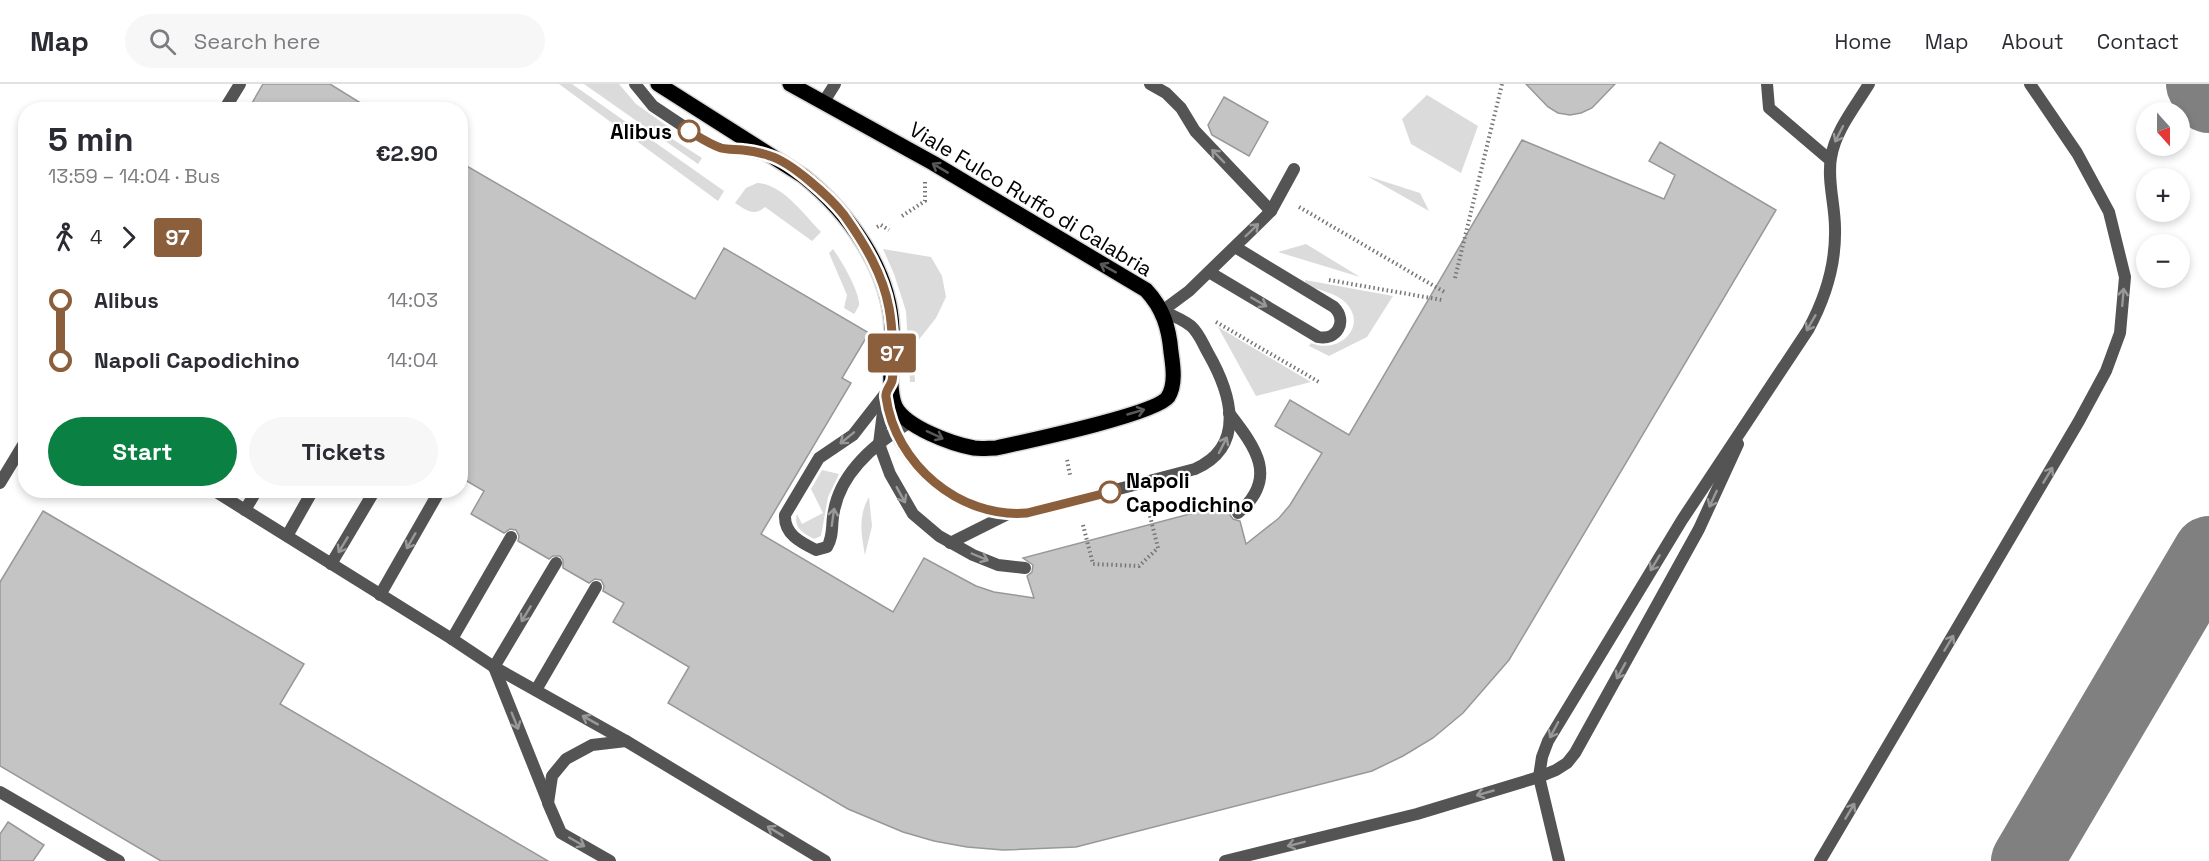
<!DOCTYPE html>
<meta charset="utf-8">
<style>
:root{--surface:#fff;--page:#f7f7f7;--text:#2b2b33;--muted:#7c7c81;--line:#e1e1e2;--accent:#0b8043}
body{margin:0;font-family:"Space Grotesk",sans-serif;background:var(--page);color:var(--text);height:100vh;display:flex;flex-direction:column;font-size:22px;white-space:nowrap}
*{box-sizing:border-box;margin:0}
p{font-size:20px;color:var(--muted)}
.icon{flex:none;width:33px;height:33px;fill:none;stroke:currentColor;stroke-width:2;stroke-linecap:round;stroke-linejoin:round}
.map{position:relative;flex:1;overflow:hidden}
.side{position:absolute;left:18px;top:18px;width:450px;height:396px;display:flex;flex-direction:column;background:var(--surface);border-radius:24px;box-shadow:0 3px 9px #0003}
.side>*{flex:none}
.badge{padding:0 12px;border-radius:4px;font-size:21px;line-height:39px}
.needle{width:39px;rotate:159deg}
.fabs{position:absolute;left:2136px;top:18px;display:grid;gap:12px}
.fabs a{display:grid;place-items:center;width:54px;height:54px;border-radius:50%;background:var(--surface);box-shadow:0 3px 9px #0003;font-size:30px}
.map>.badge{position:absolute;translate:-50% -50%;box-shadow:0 0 0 3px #fff}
.legs{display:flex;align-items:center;gap:9px;height:66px;padding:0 30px;font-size:20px}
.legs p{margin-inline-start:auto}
.overview{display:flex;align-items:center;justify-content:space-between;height:102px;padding:0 30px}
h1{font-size:33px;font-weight:700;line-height:45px}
.button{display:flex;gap:12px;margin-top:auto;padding:12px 30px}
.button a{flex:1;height:69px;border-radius:36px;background:var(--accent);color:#fff;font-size:24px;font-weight:700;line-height:69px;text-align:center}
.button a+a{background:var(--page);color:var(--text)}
ul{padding:0 30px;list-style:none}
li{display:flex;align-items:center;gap:21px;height:60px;font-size:22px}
li i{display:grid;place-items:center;width:9px;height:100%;margin:0 8px;background:currentColor}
li i::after{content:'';width:15px;height:15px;margin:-8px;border:4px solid;border-radius:50%;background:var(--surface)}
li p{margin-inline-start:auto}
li:first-child i{background:linear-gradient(#0000 50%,currentColor 0)}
li:last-child i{background:linear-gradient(currentColor 50%,#0000 0)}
header{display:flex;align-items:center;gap:36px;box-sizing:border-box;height:84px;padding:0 30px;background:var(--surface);border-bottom:2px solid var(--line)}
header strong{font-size:28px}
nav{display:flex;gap:33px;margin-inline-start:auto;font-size:21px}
.search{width:420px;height:54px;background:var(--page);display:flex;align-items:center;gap:15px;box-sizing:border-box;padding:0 21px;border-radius:33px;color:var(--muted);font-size:22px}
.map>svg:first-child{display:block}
.green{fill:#dbdbdb}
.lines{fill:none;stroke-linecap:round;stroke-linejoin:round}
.taxiway{stroke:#808080;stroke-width:72}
.building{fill:#c4c4c4;stroke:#989898;stroke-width:1.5}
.primary-casing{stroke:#dbdbdb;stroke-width:18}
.path{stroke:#767676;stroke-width:4;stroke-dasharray:1.5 3;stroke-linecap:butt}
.service{stroke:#545454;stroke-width:12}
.minor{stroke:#545454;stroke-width:12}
.primary{stroke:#000;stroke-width:15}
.oneway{stroke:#989898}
.oneway2{stroke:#595959}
.line-1-casing{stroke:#fff;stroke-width:14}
.line-1{stroke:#8b5e3c;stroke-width:9}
.stop-1-dot{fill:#fff;stroke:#8b5e3c;stroke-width:3}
.labels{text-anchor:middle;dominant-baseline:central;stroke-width:4.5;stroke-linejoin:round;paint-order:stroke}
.stop-label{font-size:21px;font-weight:bold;fill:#000;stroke:#fff;text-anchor:end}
.street-label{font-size:21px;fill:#000;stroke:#fff}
</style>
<header>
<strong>Map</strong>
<div class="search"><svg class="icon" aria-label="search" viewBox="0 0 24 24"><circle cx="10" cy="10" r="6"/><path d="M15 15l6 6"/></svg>Search here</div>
<nav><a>Home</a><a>Map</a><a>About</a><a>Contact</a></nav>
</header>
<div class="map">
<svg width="2209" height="777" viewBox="0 0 2209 777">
<rect width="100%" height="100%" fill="#fff"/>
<!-- green -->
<g class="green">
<path d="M559,0H572L724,107L718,117Z"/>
<path d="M584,0H619L636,20L667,42L663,49L702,74L698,80Z"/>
<path d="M1427,11L1478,42L1461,89L1411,60L1402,35Z"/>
<path d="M1367,92L1420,109L1429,127Z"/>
<path d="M757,99C783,100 804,131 821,148L812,157L765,123C754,133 746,126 735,119L746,104Z"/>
<path d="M1306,160L1360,193L1278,168Z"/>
<path d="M833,165C841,176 860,208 859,221C858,224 856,227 854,230L844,224L847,211L829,169Z"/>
<path d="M883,165L931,173L942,192L946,213L936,234L913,263L915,298H910L906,227L894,190Z"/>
<path d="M1305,196L1393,212L1367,253L1329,272L1309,262L1311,259C1340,271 1368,242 1346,219C1337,209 1318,206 1306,201Z"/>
<path d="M1218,243L1311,298L1256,312Z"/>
<path d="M822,386L839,390L828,413L821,452L814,455C803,449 793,444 797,430L802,440L823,429L811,405Z"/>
<path d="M869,413L872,442L865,471C861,450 858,432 869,413Z"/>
</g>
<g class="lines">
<!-- taxiway -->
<g class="taxiway">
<path d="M2202,0L2209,13"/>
<path d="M2027,777L2209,468"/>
</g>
</g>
<!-- building -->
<g class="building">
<path d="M263,0H330L372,26H248Z"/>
<path d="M1526,0H1615L1592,24L1581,29L1570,31L1558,29L1548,23Z"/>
<path d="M1224,13L1268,38L1249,72L1212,51L1208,41Z"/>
<path d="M1522,56L1664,115L1675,91L1649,77L1660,58L1776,126L1509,576L1463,629L1433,654L1403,672L1372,687L1076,763L1003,766L967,763L934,757L903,748L848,725L668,619L689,583L613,538L624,519L603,507L604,502L601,496L595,495L589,499L563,484V476L560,472H553L549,475L518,457L519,452L516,446L510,445L504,449L471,430L484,407L460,393V78L695,215L724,164L869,249L842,294L851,299L761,450L893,528L924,474L976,502L994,508L1034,514L1027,492L1032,488L1033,481L1023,474L1235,418L1230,431L1233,435L1240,437L1246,460L1279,434L1290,421L1322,369L1275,342L1290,316L1349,351Z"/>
<path d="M43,427L304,580L280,620L548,777H161L0,682V498Z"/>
<path d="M8,738L44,761L33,777H0V750Z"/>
</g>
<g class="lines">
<!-- primary casing -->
<g class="primary-casing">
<path id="primary" d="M658,0L803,92C848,128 890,185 892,245C893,266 887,303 895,322C905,343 952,360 974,364C981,365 989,364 996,364C1023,358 1156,330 1168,313C1176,300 1173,282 1171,268C1169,244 1163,224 1146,206L933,79L790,0"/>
</g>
<!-- path -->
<g class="path">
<path d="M1299,123L1446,209"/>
<path d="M902,132L925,117V97"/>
<path d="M877,143L881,141L889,146"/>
<path d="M1455,194L1502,0"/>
<path d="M1329,196L1442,216"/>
<path d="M1216,238L1319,298"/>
<path d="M1067,376L1070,391"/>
<path d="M1083,441L1093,480L1139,482L1158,464L1148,424"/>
</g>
<!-- service -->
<g class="service">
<path d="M635,0L653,22L707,58L723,65L744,66L766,71"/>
<path d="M1150,0L1166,9L1181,24L1195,47L1271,127"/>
<path d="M1767,0L1769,24L1830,76"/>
<path d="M823,19L835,0"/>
<path d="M1209,188L1318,253C1337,257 1348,237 1334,223L1235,163"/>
<path d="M1162,227L1189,207L1258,140L1271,127L1294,85"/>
<path d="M885,310L853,351L819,374L785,431C784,450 800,458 816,466L827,463C834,452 831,439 834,427C841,387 877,358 910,338"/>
<path d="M886,311C888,323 890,336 895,348C918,397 972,434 1027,429L1195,385C1247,362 1231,309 1208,269C1203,260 1199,249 1191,242C1182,235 1172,231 1162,227"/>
<path d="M884,320L879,360L890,390L913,430L939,452L973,471L998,481L1025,484"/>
<path d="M1229,329C1256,364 1279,394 1238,429"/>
<path d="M213,406L452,555L494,583L626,657L825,777"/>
<path d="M245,426L257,406"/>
<path d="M287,452L313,406"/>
<path d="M950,459L1008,430"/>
<path d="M331,480L375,406"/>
<path d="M380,511L440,406"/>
<path d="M452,555L511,453"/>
<path d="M494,583L548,718"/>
<path d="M494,583L556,479"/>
<path d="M536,606L596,503"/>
<path d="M0,708L119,777"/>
<path d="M610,777L561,749L548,719L552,692L566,675L592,661L626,657"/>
<path d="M1225,777L1417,730L1539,693L1556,686L1567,679L1575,669L1699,445L1738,360"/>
<path d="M1559,777L1539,693L1542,673L1548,657L1682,436L1808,246C1825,215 1836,179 1835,144C1835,121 1827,96 1831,74C1835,47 1855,23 1869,0"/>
<path d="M1820,777L2079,337L2106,287L2120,249L2125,193L2109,128L2077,69L2030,0"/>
</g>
<!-- minor -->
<g class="minor">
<path d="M224,26L240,0"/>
<path d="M0,399L26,356"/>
</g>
<!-- primary -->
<use href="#primary" class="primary"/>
</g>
<!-- one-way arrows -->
<defs><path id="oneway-shaft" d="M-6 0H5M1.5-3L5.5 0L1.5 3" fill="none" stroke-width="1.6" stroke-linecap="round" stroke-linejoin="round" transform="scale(1.5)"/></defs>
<g class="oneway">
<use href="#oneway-shaft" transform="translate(1839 50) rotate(117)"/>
<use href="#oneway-shaft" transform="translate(1218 72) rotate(-134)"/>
<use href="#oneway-shaft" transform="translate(1252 146) rotate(-44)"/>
<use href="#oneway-shaft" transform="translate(2123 213) rotate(-85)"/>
<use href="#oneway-shaft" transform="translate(1259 218) rotate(30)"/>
<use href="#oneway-shaft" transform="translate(1811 239) rotate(120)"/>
<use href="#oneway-shaft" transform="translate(847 354) rotate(141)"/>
<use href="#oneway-shaft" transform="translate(1223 361) rotate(-63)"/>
<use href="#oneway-shaft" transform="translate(2048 391) rotate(-59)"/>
<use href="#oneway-shaft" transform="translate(901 411) rotate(61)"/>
<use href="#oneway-shaft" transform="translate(1713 415) rotate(115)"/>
<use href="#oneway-shaft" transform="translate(833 433) rotate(-82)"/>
<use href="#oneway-shaft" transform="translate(411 457) rotate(120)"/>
<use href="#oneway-shaft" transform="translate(343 461) rotate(121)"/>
<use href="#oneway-shaft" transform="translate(980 473) rotate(23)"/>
<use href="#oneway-shaft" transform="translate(1655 479) rotate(121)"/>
<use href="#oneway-shaft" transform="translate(526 530) rotate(121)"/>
<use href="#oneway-shaft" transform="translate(1949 559) rotate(-59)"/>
<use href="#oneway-shaft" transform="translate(1621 587) rotate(119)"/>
<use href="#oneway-shaft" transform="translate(590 636) rotate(-151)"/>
<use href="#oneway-shaft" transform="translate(515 637) rotate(68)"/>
<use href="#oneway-shaft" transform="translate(1554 646) rotate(118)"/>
<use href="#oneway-shaft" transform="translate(1485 709) rotate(164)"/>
<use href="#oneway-shaft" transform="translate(1850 727) rotate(-59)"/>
<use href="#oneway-shaft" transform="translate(775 747) rotate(-149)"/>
<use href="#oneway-shaft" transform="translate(577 758) rotate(30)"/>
<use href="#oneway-shaft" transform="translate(1296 760) rotate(166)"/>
</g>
<g class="oneway2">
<use href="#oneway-shaft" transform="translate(940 84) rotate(-149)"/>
<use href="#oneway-shaft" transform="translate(1108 184) rotate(-151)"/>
<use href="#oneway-shaft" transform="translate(1136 328) rotate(-16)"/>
<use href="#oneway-shaft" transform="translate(935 351) rotate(25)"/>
</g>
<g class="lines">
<!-- line-1 casing -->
<g class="line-1-casing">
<path id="line-1" d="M689,47C699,53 709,60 721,64C728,66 736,65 743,66C752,67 762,69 770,72C791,78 830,113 844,131C864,159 883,190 889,224C892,239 895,283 892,297C890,303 885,307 886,313C895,380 960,435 1027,429L1110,408"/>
</g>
<!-- line-1 -->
<use href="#line-1" class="line-1"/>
</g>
<!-- markers -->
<g class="stop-1-dot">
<circle cx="689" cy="47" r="10"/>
<circle cx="1110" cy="408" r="10"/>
</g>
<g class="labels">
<!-- stop labels -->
<g class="stop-label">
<text x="672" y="47">Alibus</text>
<text x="1126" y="396" text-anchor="start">Napoli<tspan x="1126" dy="24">Capodichino</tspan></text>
</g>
<!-- street labels -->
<g class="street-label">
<text transform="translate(1031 115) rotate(31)">Viale Fulco Ruffo di Calabria</text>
</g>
</g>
</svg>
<div class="fabs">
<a><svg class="needle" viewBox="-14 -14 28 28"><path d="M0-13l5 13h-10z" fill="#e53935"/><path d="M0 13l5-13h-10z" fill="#7c7c81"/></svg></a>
<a>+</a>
<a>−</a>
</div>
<b class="badge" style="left:892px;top:269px;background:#8b5e3c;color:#fff">97</b>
<section class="side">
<div class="overview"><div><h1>5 min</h1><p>13:59 – 14:04 · Bus</p></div><b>€2.90</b></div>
<div class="legs"><svg class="icon" aria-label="walk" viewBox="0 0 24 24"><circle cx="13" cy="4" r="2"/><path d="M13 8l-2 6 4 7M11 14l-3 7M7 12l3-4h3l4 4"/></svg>4<svg class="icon" aria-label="forward" viewBox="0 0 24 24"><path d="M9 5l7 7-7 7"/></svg><b class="badge" style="background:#8b5e3c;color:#fff">97</b></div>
<ul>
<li><i style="color:#8b5e3c"></i><b>Alibus</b><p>14:03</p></li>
<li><i style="color:#8b5e3c"></i><b>Napoli Capodichino</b><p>14:04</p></li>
</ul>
<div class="button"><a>Start</a><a>Tickets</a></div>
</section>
</div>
